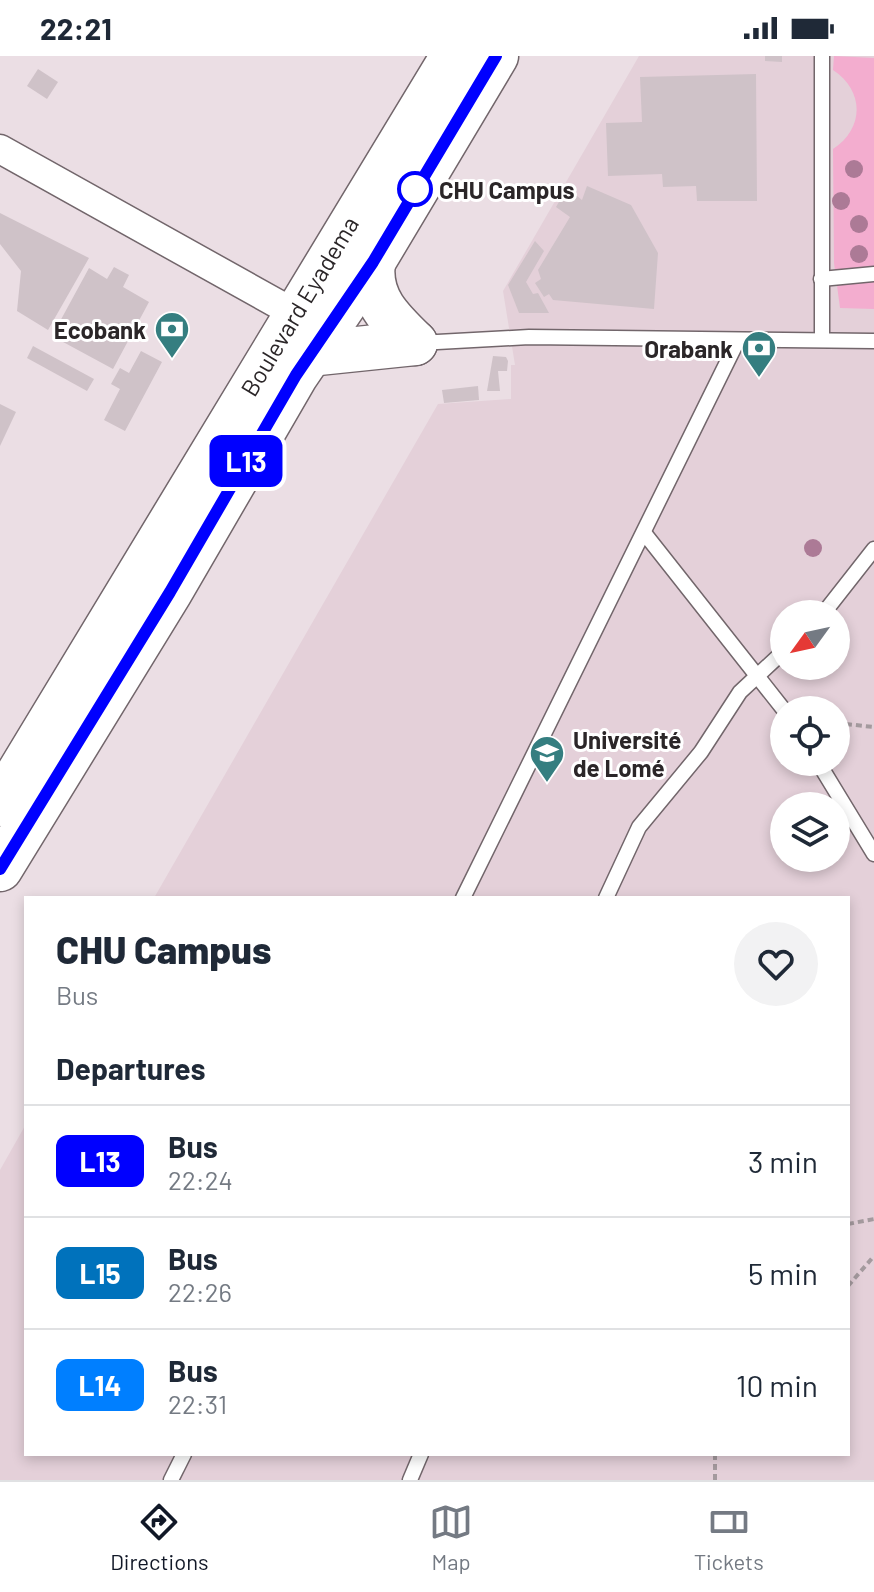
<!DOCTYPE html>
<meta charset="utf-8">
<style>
:root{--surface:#fff;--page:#f2f2f3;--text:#1f2937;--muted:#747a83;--line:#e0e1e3;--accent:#111827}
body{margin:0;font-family:Barlow,sans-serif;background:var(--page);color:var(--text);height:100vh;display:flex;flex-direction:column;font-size:30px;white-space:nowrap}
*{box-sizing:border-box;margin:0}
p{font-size:26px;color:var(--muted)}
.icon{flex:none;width:44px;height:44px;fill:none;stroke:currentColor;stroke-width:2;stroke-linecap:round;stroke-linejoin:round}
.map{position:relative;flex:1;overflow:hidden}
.details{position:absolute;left:24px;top:840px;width:826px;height:560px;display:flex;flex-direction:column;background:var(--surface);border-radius:0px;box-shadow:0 4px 12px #0003}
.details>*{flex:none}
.badge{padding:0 16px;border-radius:12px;font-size:28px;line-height:52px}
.needle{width:52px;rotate:237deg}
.fabs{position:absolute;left:770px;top:544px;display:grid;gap:16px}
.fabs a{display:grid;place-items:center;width:80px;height:80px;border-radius:50%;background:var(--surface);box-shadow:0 4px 12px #0003;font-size:40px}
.map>.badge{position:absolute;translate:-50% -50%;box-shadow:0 0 0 4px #fff}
h2{padding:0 32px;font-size:30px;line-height:72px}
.round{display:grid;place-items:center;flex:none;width:84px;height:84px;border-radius:42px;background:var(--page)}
.overview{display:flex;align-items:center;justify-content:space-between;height:136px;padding:0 32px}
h1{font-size:38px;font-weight:800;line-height:60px}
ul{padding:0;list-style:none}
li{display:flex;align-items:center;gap:24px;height:112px;padding:0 32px;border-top:2px solid var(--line)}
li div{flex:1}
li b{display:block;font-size:30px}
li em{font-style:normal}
li .badge{min-width:88px;font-weight:700;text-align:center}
.status{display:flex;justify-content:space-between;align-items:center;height:56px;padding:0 40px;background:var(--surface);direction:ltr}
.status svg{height:22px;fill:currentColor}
.tabs{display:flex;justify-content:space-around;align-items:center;height:112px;border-top:2px solid var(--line);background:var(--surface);font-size:22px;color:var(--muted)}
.tabs a{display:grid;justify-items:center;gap:4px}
.tabs .active{color:var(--accent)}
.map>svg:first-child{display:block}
.built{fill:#e4d0d9;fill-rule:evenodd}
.green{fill:#f3adcf}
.building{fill:#cfc2c8}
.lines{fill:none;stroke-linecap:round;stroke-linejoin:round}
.lane-casing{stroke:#72666b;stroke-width:17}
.street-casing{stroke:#72666b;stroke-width:31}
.highway-casing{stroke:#72666b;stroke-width:47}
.path{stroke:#a49a9e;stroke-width:4;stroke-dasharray:6 4;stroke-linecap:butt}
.lane{stroke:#fff;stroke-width:14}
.street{stroke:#fff;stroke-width:28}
.highway{stroke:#fff;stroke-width:44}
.tree{fill:#ac7a96}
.line-casing{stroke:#fff;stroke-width:18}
.line{stroke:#00f;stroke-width:12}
.stop-dot{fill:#fff;stroke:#00f;stroke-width:4}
.labels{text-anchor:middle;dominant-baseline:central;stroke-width:6;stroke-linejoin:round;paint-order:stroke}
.stop-label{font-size:24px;font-weight:bold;fill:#2b2628;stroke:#fff;text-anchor:start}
.street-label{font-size:24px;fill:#2b2628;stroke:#fff}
.poi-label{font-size:24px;font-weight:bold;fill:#2b2628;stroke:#fff;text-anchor:end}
</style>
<div class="status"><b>22:21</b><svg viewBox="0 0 49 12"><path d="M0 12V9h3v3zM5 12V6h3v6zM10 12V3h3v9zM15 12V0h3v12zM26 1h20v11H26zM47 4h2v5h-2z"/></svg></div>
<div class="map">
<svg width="874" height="1424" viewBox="0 0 874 1424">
<rect width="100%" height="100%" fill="#ebdee4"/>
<!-- built -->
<path class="built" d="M639,0H874V1424H0V1114L26,1068V1398H848V842H154L438,348L511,343V309H515L503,235ZM784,558H836V610H784ZM784,654H836V706H784ZM784,750H836V802H784Z"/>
<!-- green -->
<path class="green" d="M834,0L874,2V253L840,252L834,207L833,93C864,73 865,35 833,14Z"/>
<!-- building -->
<g class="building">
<path d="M765,0H782V6L765,5Z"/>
<path d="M38,13L58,26L47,43L27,30Z"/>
<path d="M756,18L757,145H697L696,130L663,131L662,118L608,120L606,67L642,66L640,21Z"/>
<path d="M587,130L631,149L658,197L654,253L553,244L549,238L544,241L535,227L541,223L538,214L570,161L556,151L567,132L582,144Z"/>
<path d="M0,157L89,202L48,274L17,255L21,215L0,188Z"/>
<path d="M535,185L544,195L526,226L533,238L538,237L549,257H519L508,229Z"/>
<path d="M114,211L129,219L123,231L149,246L113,313L52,280L89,212L107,223Z"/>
<path d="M33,290L94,323L87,335L27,302Z"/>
<path d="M141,295L162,306L125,375L104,364L120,333L111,328L120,312L129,317Z"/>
<path d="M493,300L506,301L508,305L507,315H498L500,335H487Z"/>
<path d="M478,330L479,344L444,347L442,334Z"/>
<path d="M0,348L16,356L0,390Z"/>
</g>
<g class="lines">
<!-- lane casing -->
<g class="lane-casing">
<g id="lane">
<path d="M821,223L874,218"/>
<path d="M822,282V0"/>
<path d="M419,287L529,281L874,285"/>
<path d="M645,478L784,654"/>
<path d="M823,558L874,493"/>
<path d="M818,706L874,798"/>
<path d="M463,842L738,284"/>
<path d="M606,842L639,771L701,696L740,636L784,595"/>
<path d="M171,1424L184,1398"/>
<path d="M410,1424L421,1398"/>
</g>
</g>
<!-- street casing -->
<g class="street-casing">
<path id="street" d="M0,93L294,257L313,262"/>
</g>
<!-- highway casing -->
<g class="highway-casing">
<g id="highway">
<path d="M373,206C368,242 390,263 415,287"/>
<path d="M309,298L415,287"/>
<path d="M0,748L453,0"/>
<path d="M0,813L170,536L296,319L373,206L496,0"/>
</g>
</g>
<!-- path -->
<g class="path">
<path d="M836,667L874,671"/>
<path d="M848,1168L874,1163"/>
<path d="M848,1230L874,1200"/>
<path d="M715,1398V1424"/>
</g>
<!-- lane -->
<use href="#lane" class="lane"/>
<!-- street -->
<use href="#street" class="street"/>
<!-- highway -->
<use href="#highway" class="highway"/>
</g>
<!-- trees -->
<g class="tree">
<circle cx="854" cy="113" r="9"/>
<circle cx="841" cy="145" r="9"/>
<circle cx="859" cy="168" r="9"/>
<circle cx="859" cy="198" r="9"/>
<circle cx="813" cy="492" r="9"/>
</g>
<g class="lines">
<!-- line casing -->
<g class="line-casing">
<path id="line" d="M0,813L170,536L296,319L373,206L496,0"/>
</g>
<!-- line -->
<use href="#line" class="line"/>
</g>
<!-- icons -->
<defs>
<g id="bank-pin" transform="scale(1.8)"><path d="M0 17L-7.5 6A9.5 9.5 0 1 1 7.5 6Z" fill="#357e80" stroke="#fff"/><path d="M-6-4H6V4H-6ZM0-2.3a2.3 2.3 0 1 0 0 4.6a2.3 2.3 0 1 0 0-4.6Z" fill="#fff"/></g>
<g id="university-pin" transform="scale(1.8)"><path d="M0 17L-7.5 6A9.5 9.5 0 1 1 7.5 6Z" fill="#357e80" stroke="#fff"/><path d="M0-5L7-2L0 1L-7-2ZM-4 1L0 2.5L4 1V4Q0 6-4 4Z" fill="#fff"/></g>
</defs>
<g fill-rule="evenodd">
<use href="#bank-pin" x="172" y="273"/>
<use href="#bank-pin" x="759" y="292"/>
<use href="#university-pin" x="547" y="697"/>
</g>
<!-- markers -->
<circle class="stop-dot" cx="415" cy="133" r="16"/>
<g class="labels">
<!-- stop labels -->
<g class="stop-label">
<text x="439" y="133">CHU Campus</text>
</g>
<!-- street labels -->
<g class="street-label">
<text transform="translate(299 250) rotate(-59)">Boulevard Eyadema</text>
</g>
<!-- poi labels -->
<g class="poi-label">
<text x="146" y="273">Ecobank</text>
<text x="733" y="292">Orabank</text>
<text x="573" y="683" text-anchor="start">Université<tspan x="573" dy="28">de Lomé</tspan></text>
</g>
</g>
</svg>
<div class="fabs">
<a><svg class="needle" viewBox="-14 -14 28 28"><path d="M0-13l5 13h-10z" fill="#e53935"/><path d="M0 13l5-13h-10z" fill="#747a83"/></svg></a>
<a><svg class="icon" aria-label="locate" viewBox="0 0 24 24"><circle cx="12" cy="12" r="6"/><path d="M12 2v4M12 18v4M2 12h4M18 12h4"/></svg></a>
<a><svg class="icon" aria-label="layers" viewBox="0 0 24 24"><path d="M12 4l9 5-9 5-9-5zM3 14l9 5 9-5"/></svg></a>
</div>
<b class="badge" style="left:246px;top:405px;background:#00f;color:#fff">L13</b>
<section class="details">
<div class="overview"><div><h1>CHU Campus</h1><p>Bus</p></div><a class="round"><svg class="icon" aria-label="heart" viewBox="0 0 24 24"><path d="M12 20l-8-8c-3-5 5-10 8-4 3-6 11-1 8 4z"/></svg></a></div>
<h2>Departures</h2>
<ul>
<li><span class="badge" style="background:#00f;color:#fff">L13</span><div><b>Bus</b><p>22:24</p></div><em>3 min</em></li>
<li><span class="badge" style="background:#0072bc;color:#fff">L15</span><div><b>Bus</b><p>22:26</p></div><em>5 min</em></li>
<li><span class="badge" style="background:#007fff;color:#fff">L14</span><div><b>Bus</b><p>22:31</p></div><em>10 min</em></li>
</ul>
</section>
</div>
<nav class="tabs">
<a class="active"><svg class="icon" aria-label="directions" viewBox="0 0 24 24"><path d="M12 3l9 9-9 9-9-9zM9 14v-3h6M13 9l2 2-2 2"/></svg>Directions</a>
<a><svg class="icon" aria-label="map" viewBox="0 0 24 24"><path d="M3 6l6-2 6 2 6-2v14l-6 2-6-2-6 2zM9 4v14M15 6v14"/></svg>Map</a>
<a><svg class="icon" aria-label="tickets" viewBox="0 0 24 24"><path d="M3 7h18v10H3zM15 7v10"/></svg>Tickets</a>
</nav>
